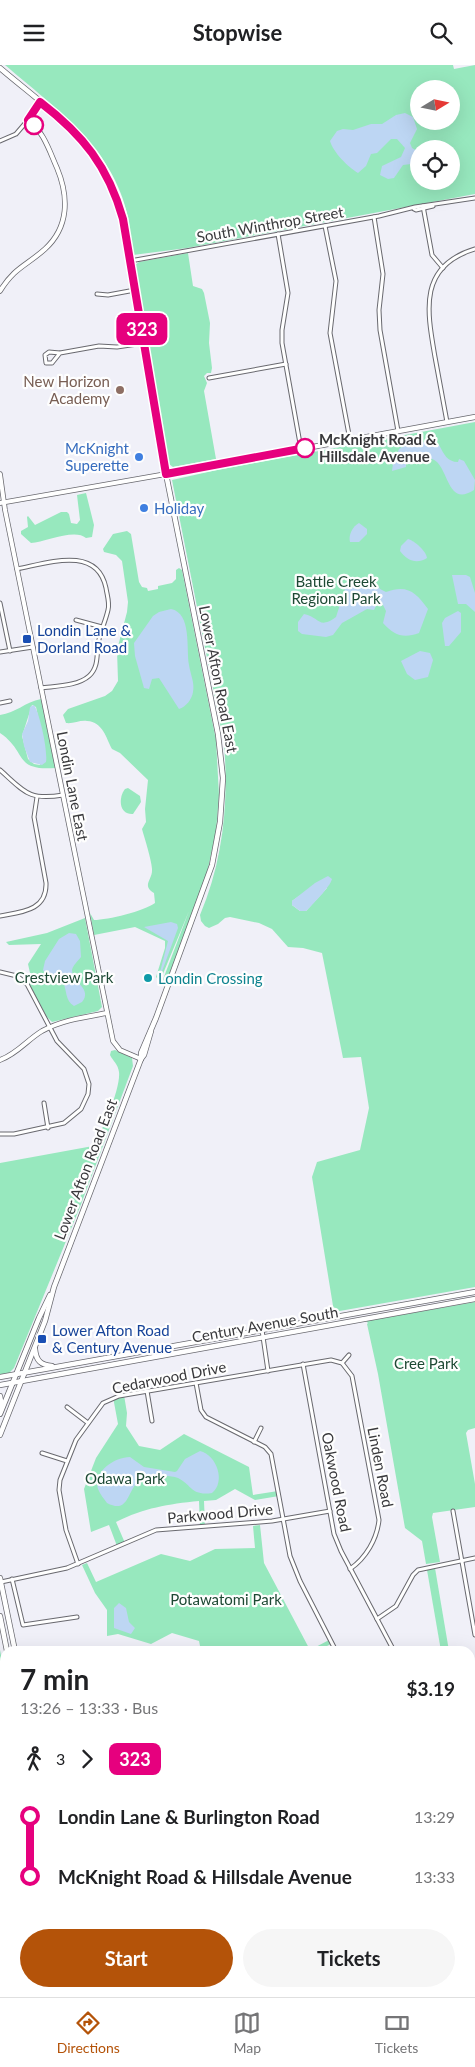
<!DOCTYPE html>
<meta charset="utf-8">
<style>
:root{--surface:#fff;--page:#f6f6f6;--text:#202124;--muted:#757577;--line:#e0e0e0;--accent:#b45309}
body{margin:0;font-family:Lato,sans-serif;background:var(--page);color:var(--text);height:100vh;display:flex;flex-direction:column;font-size:19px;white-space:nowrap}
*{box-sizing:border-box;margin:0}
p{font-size:16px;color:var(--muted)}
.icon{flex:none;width:28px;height:28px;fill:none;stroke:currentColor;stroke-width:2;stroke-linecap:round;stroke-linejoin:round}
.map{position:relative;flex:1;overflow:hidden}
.sheet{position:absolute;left:0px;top:1581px;width:475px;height:351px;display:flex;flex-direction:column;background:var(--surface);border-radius:15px 15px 0 0;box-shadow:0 5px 20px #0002}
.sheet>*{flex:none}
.badge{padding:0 10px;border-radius:8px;font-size:18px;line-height:32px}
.needle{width:32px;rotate:80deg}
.buttons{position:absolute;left:410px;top:15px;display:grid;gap:10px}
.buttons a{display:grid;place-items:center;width:50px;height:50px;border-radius:50%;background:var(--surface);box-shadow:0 5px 20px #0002;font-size:25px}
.map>.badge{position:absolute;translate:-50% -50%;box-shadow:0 0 0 2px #fff}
.legs{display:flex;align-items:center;gap:8px;height:55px;padding:0 20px;font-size:16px}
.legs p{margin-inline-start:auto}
.headline{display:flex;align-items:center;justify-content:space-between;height:85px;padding:0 20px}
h1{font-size:28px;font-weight:700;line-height:38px}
.cta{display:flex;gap:10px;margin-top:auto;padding:10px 20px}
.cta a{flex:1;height:58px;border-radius:30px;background:var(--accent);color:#fff;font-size:20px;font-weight:700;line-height:58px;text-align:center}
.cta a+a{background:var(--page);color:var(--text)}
ul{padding:0 20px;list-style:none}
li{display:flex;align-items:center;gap:18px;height:60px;font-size:19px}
li i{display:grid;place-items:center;width:8px;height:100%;margin:0 6px;background:currentColor}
li i::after{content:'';width:12px;height:12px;margin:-6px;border:4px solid;border-radius:50%;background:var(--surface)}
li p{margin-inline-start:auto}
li:first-child i{background:linear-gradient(#0000 50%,currentColor 0)}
li:last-child i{background:linear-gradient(currentColor 50%,#0000 0)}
header{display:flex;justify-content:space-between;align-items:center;height:65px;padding:0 20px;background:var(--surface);font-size:22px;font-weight:700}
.menu{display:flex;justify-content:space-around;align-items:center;height:70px;border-top:1px solid var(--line);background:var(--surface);font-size:14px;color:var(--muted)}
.menu a{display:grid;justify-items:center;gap:2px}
.menu .active{color:var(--accent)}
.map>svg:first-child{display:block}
.green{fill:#97e8be;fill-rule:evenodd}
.water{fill:#bdd6f3}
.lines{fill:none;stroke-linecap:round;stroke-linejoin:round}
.minor-casing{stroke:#69696f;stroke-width:5}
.tertiary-casing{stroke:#69696f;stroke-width:5.5}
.secondary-casing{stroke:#69696f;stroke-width:6}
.motorway-casing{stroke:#9a686f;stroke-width:8}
.minor{stroke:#fff;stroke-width:3}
.tertiary{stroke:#fff;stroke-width:4}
.secondary{stroke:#fff;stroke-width:4.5}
.motorway{stroke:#cf828b;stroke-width:5.5}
.line-1-casing{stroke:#fff;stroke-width:11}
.line-1{stroke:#e6007e;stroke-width:8}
.stop-1-dot{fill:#fff;stroke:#e6007e;stroke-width:2.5}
.education-dot{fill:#8d6e63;stroke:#fefefe;stroke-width:2}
.shop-dot{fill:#3f7fe0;stroke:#fefefe;stroke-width:2}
.transit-dot{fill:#1a4fb4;stroke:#fefefe;stroke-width:2}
.culture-dot{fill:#0f9aa8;stroke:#fefefe;stroke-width:2}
.labels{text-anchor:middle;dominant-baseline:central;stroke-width:4.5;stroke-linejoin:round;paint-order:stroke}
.street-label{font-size:15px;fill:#39393c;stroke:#fefefe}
.education-label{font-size:15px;fill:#785e54;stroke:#fefefe;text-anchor:end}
.stop-label{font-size:15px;font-weight:bold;fill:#39393c;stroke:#fefefe;text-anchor:start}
.shop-label{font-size:15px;fill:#366cbe;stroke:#fefefe;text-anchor:end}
.park-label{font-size:15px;fill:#1d4934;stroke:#fefefe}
.transit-label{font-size:15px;fill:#164399;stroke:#fefefe;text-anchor:start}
.culture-label{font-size:15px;fill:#0d838f;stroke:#fefefe;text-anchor:start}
</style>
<header><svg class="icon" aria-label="menu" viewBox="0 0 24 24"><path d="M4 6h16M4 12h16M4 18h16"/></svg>Stopwise<svg class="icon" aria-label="search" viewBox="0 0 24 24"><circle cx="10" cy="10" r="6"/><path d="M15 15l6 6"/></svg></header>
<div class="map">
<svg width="475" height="1932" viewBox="0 0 475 1932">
<rect width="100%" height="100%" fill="#f0f0f8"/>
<!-- green -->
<g class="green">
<path d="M5,0H453L454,4L475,0V129L187,183L133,190C131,177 130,164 128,152C113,82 56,44 5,0ZM419,24H451V56H419ZM419,84H451V116H419Z"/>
<path d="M188,188L193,221L202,224L204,228L210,258L209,278L212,303L211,308H207L204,311L207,318L204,326L216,394L173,402L169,399L135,200L139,197Z"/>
<path d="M475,357V1222L334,1247L312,1112L317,1097L360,1085L369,1043L361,992L343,993L322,888L303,883L288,882L272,864L259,858L230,852L225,853L218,859L209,863L205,861L201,856L200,850C223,796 229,737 224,679L172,415L217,405ZM327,823L306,846H300L292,840V836L299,831Z"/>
<path d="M86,428L94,460L92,472L86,473C75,463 45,477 31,478L21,469V466L28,462L27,452L28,451L35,460L61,447H67L69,449L71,458L77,459L80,455L77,430Z"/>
<path d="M127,466L131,469L139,517L142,522L147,523L148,526L158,524V521L172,518L176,514V505L179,503L182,505L216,675L219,730L216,767L207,808L166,918L162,917L189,846L160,916L156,912L165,883V876L135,862L94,870L90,848L94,855C108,855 144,846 155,838L154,828C141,820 153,815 152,804C151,793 145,775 142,764L146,757L145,744L148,715L120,688L112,684C106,673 103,657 87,656C80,655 73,659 66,658L63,650L68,644L105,631L112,626L118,616L117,585L127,547L128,537L122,496L116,490L104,487L103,484L113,469Z"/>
<path d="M41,634L55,703C13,706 28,687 0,668V650C16,648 25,637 41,634ZM32,640L36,642L45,684L40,700L34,699L28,694L22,671Z"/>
<path d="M128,723L140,731L141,737L133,749C119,750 118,733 125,724Z"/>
<path d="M85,853L102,942L98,946L52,957L47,952L27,915L30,908L28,899L41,879L9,880L6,877L47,868Z"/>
<path d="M115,985L132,993L133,1001L80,1142L14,1303L9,1308L0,1310V1098L93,1081C102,1067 121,1023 119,1007C118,999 113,996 110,990L111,986Z"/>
<path d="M475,1237V1363L468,1365L466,1368L475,1419V1442L433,1448L432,1452L440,1497L426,1499L422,1476L405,1463L378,1309L367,1259L368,1258L366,1256Z"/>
<path d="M124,1330L127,1348L126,1361L139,1381L160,1385L184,1369L249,1402L253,1430L278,1426L279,1431L255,1435L235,1424L216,1435L204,1436L205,1461H200L199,1436C168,1439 144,1443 116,1457L125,1478L117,1481L109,1460L91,1467L84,1424L96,1393L118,1359L113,1332Z"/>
<path d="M260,1460L264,1498L310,1585L331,1574L333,1578L317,1586H201L199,1576L172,1568L151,1579L118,1569L107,1571V1545L95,1528L82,1500L87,1498L96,1517L161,1489L190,1496L215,1484L255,1483L253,1461Z"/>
<path d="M435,1503L449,1586H441L427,1505Z"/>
<path d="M0,1585L5,1610L3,1614L5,1620V1748L0,1749Z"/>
<path d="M141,1928H150L157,1930L162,1928H262L260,1932H198L192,1928L173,1932H141Z"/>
</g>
<!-- water -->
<g class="water">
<path d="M405,48L413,52L417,64L410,78L412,83L419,87V98L403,100L394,113L388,114L380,110L382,101L401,92L405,83L397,74H391L377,88L371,89L366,101L358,108C348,102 333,87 330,76L337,66L343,64L353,65L371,59H382L396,50Z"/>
<path d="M426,377L439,380C444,389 447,397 458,397L459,394L464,396L475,415L474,425C449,441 449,409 437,397C430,391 422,393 416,388H410L406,393V402L392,406L393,399L399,384L410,378Z"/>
<path d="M359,458L367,464V469L359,477H350C348,470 353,461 359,458Z"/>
<path d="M408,474C415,476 426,486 427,493C416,500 407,495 400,486L401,481Z"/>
<path d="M452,510H466L470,512L475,528V547L466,539H458Z"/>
<path d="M361,513L374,515L380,524L386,527C407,519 416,527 428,544L419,568C403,574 394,570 383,558L386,546L381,536L378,537L374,545L367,544L351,553L342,558L333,570L326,572L302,569L298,566V557L304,549C320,552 318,565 336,552L347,518Z"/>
<path d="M171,544C192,548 186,584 189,600C190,608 195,618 193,627C192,634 186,642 179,644L159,613L152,614L149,624L144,623L135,591L134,578L153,551L159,547Z"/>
<path d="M458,546L461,548V567L449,581H445L442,558L445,553Z"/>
<path d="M420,586L430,588L433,595L428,612L415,615L407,609L401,596Z"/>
<path d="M34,640C40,649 48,686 46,697L42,700L30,697L24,681L22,669L28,656L30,642Z"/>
<path d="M328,811L332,814C330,822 312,840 306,846H300L292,840V836L315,818Z"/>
<path d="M171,857L177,859L178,863L161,909L159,911L168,876L144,862Z"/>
<path d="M69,868L76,869L80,876L81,892C78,896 73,900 72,905C72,917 93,924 82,937L74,941C65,936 67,925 63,917L47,912L43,905L45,896L59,874Z"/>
<path d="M200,1386C217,1390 226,1417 212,1428C191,1431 192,1420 178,1413C170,1410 159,1411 151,1412C146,1413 140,1415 137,1418C127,1428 128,1449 107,1438C104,1434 100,1429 98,1424C93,1406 115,1392 130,1392L144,1402L175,1407L177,1406L185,1394Z"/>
<path d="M119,1538L126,1543L129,1557L135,1563L131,1569L114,1563V1543Z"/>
</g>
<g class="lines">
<!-- minor casing -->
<g class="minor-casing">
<g id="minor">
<path d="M0,76L16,69L28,55"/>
<path d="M423,141L432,190L443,203"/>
<path d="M414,144L416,145L433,141"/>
<path d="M374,152L383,209L379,245L380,265L398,366"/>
<path d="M325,161L336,216L330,268L350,375"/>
<path d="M278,169L288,228L282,265V278L301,384"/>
<path d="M130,196L379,151L415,142L475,133"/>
<path d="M97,229L108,230L135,225"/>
<path d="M60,288L52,298H46L45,290L49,287L60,288L99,281L117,282L144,278"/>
<path d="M209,313L286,299"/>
<path d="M447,357C443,335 439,314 435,292C427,246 418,201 475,184"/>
<path d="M17,504C48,498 97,480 106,523C107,530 110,538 108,545C106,554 102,563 100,571C95,584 101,600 89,611C78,621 55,621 41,623"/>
<path d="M0,538L10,586"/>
<path d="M76,555L102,562"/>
<path d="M0,587L33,582"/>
<path d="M0,638L10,636"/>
<path d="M0,705C24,726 28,736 63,730"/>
<path d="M0,851C21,847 47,846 46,818L34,752L37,732"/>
<path d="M0,907L17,911L27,919L57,976L84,1004L89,1019L88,1029L81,1044L64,1058L14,1069H0"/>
<path d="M44,1038L48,1063"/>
<path d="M262,1265L268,1306"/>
<path d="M342,1298L349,1290"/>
<path d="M303,1299L334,1469L341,1486L394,1586"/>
<path d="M196,1318L201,1345L206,1352L265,1382L271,1389L290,1491L300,1516L336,1586"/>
<path d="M147,1326L152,1356"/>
<path d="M67,1342L88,1358"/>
<path d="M254,1377L261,1363"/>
<path d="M42,1388L67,1396"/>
<path d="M453,1446L475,1570"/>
<path d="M78,1499L66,1465L59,1425L60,1415L76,1375L103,1338L119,1331L331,1295L342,1298L352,1311L379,1455C377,1474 366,1493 350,1504"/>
<path d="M12,1514L23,1560L77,1552"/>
<path d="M1,1517L67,1503L156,1465L272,1456L330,1446"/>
<path d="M377,1554L396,1541L413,1510L418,1505L475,1493"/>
<path d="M470,1897L475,1926"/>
<path d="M372,1928L373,1932"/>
<path d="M412,1932L419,1928"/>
</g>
</g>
<!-- tertiary casing -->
<g class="tertiary-casing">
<g id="tertiary">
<path d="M0,226C15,202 26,201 45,184C69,162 69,132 57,103C49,85 44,67 28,55L40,37"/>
<path d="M0,409L5,445L113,976L120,985L141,994"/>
<path d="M0,438L166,409"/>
<path d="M0,995C17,989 27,975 42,966C62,955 85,952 107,948"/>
<path d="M470,1656L475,1652"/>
<path d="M0,1817L5,1818"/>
<path d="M0,1823L5,1824"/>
<path d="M81,1928L82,1932"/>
<path d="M89,1928L90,1932"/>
<path d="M265,1932L267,1928"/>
</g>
</g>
<!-- secondary casing -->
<g class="secondary-casing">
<g id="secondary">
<path d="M0,3C59,53 111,84 125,166L166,409L218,669L223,713L220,757L212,800L156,953L141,988V994"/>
<path d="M166,409L475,352"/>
<path d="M35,1284C36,1296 41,1300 52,1301"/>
<path d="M0,1312L475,1227"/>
<path d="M0,1320L475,1234"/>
<path d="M0,1331L2,1342"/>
<path d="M0,1349L39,1253L50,1230"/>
<path d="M0,1370L45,1256L54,1222L141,994L144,990L151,966"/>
<path d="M0,1513L15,1586"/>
<path d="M0,1551L7,1586"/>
<path d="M3,1929L5,1912"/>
<path d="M13,1932V1928"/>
</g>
</g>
<!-- motorway casing -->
<g class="motorway-casing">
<g id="motorway">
<path d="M0,1909L5,1891"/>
<path d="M53,1928L60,1932"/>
<path d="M3,1931L5,1927"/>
<path d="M27,1932L37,1930L46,1932"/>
</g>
</g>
<!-- minor -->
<use href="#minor" class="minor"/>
<!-- tertiary -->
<use href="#tertiary" class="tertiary"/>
<!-- secondary -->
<use href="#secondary" class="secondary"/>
<!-- motorway -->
<use href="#motorway" class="motorway"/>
</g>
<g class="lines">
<!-- line-1 casing -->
<g class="line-1-casing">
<path id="line-1" d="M34,60L28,55L40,37C83,70 108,101 123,154L166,409L305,383"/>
</g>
<!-- line-1 -->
<use href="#line-1" class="line-1"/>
</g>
<!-- markers -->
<g class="stop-1-dot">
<circle cx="34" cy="60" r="9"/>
<circle cx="305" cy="383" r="9"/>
</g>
<circle class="education-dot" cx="120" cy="325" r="5"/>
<g class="shop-dot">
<circle cx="139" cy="392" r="5"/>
<circle cx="144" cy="443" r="5"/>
</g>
<g class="transit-dot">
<rect x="22" y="569" width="10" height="10" rx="2.5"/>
<rect x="37" y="1269" width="10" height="10" rx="2.5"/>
</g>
<circle class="culture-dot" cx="148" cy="913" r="5"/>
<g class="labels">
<!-- street labels -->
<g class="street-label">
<text transform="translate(270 159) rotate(-10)">South Winthrop Street</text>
<text transform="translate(219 614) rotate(79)">Lower Afton Road East</text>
<text transform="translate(73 721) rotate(79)">Londin Lane East</text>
<text transform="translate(85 1104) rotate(-69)">Lower Afton Road East</text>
<text transform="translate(265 1259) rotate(-10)">Century Avenue South</text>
<text transform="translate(169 1312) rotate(-11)">Cedarwood Drive</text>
<text transform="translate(381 1402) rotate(79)">Linden Road</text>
<text transform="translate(337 1417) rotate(79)">Oakwood Road</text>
<text transform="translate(220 1448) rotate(-5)">Parkwood Drive</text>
</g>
<!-- education labels -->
<g class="education-label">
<text x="110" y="316">New Horizon<tspan x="110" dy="17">Academy</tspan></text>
</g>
<!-- stop labels -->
<g class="stop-label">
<text x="319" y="374">McKnight Road &amp;<tspan x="319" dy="17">Hillsdale Avenue</tspan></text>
</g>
<!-- shop labels -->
<g class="shop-label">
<text x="129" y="383">McKnight<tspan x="129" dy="17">Superette</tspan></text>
<text x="154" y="443" text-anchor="start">Holiday</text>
</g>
<!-- park labels -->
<g class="park-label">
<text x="336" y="516">Battle Creek<tspan x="336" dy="17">Regional Park</tspan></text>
<text x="64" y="912">Crestview Park</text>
<text x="426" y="1298">Cree Park</text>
<text x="125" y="1413">Odawa Park</text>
<text x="226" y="1534">Potawatomi Park</text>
</g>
<!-- transit labels -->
<g class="transit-label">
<text x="37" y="565">Londin Lane &amp;<tspan x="37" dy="17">Dorland Road</tspan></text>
<text x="52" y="1265">Lower Afton Road<tspan x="52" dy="17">&amp; Century Avenue</tspan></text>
</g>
<!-- culture labels -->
<g class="culture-label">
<text x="158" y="913">Londin Crossing</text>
</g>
</g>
</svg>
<div class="buttons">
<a><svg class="needle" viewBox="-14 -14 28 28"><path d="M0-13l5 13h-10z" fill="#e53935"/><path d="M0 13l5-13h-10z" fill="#757577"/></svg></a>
<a><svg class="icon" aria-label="locate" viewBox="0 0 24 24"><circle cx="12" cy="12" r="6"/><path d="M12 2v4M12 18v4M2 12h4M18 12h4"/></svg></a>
</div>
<b class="badge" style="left:142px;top:264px;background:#e6007e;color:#fff">323</b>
<section class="sheet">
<div class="headline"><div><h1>7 min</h1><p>13:26 – 13:33 · Bus</p></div><b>$3.19</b></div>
<div class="legs"><svg class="icon" aria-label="walk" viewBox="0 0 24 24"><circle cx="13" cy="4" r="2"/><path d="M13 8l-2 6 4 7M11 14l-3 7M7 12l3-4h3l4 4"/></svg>3<svg class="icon" aria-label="forward" viewBox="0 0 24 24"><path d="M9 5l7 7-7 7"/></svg><b class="badge" style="background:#e6007e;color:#fff">323</b></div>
<ul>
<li><i style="color:#e6007e"></i><b>Londin Lane &amp; Burlington Road</b><p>13:29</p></li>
<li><i style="color:#e6007e"></i><b>McKnight Road &amp; Hillsdale Avenue</b><p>13:33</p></li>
</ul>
<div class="cta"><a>Start</a><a>Tickets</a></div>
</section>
</div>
<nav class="menu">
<a class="active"><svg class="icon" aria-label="directions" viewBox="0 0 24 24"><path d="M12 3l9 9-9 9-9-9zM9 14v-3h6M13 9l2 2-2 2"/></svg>Directions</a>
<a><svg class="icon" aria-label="map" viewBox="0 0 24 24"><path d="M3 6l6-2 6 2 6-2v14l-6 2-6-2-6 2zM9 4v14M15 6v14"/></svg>Map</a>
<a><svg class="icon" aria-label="tickets" viewBox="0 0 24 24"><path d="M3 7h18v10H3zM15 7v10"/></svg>Tickets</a>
</nav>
